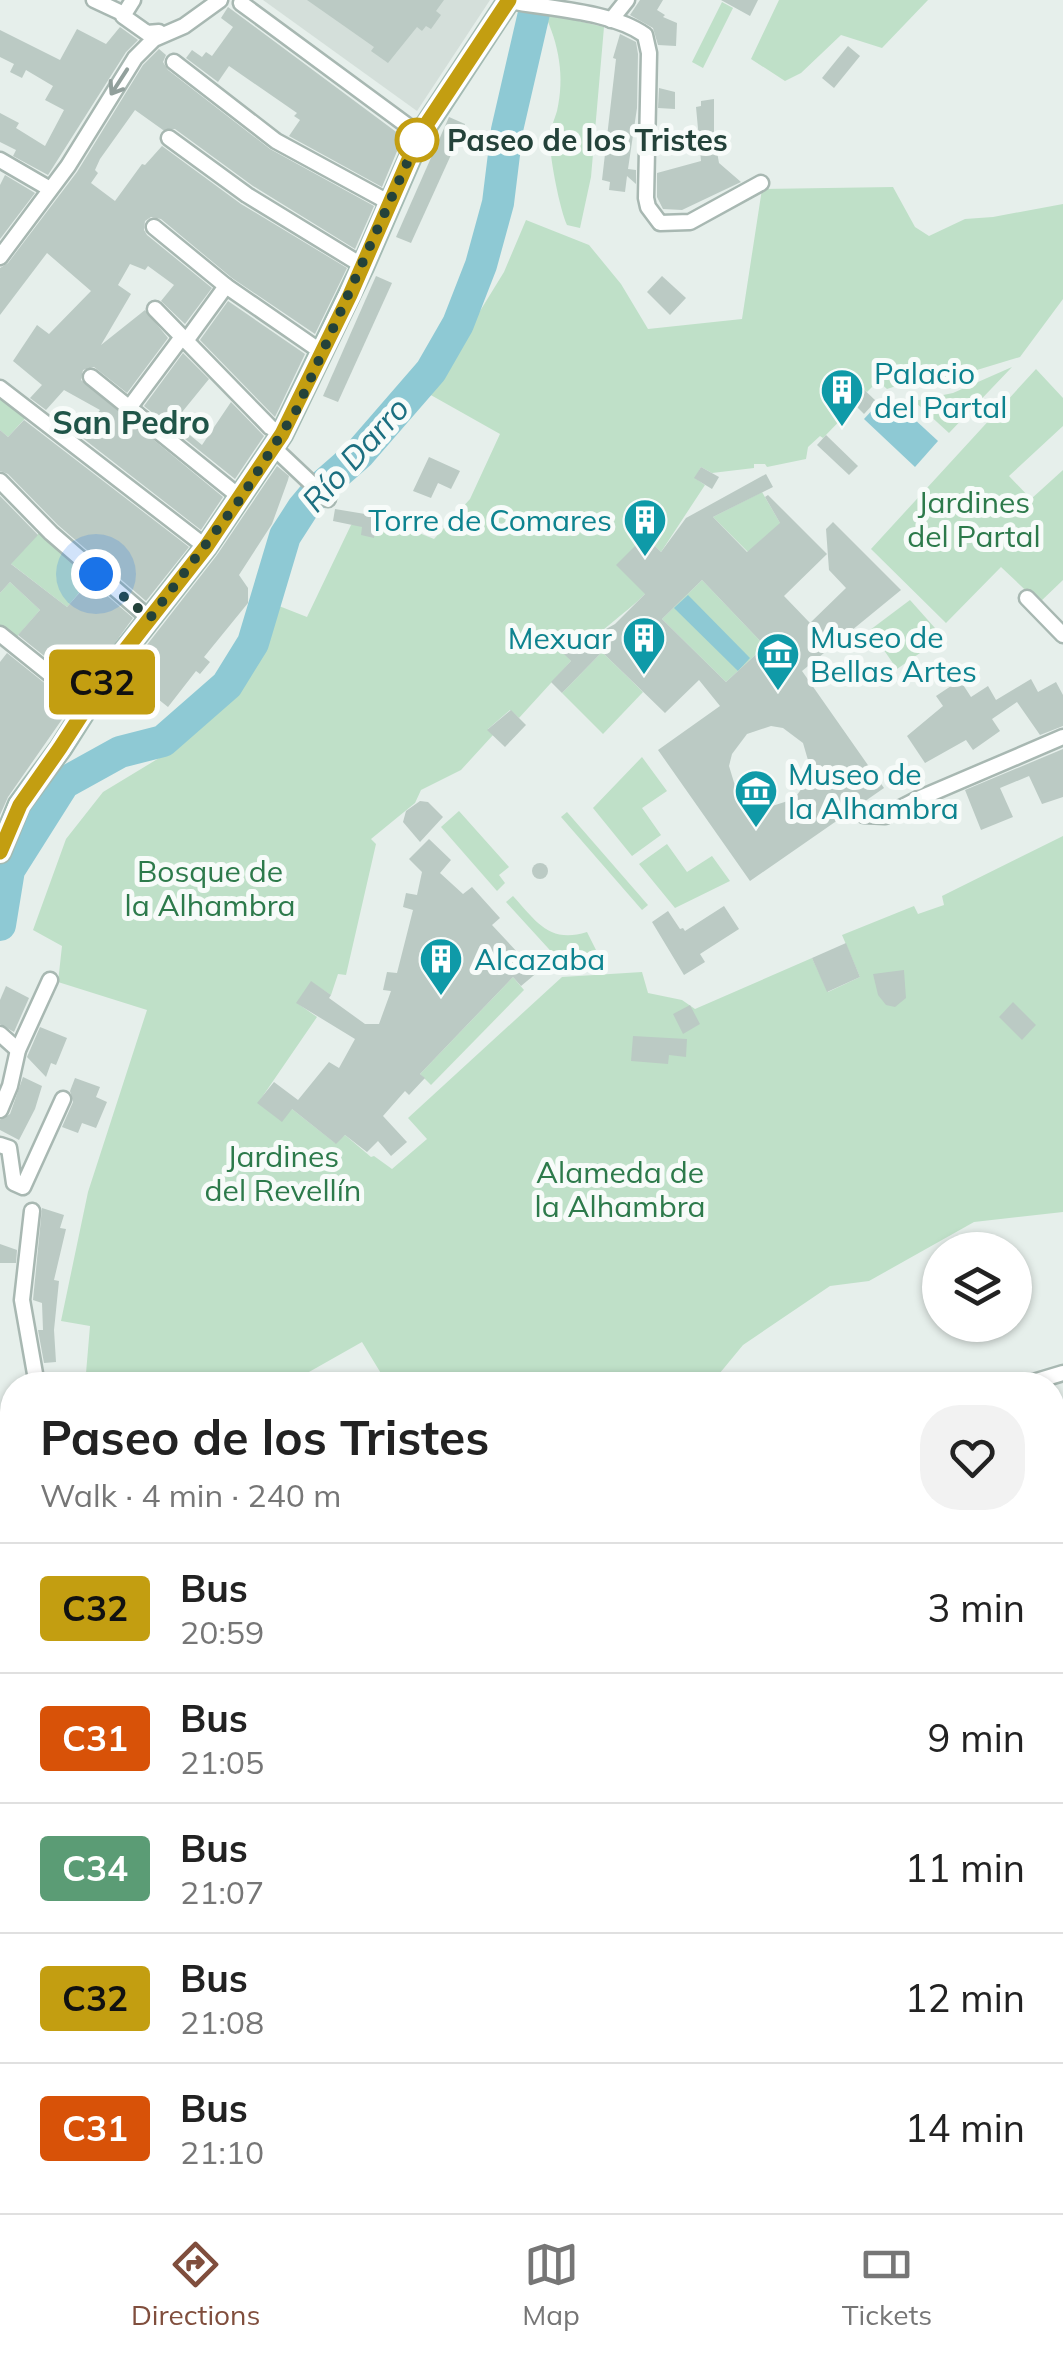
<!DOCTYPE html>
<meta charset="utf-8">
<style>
:root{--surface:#fff;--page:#f2f2f2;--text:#222;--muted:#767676;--line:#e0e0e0;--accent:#804e3d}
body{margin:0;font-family:Mulish,sans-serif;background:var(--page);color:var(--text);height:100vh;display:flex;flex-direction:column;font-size:38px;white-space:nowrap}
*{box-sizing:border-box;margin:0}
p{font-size:32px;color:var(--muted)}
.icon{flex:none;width:55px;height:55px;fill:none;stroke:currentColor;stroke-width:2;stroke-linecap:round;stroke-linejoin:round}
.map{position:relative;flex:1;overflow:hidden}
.panel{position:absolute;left:0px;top:1372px;width:1065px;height:842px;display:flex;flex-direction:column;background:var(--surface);border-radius:40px 40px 0 0;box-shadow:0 2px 8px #0004}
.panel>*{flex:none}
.badge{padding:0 20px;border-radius:8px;font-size:35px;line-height:65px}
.tools{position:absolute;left:922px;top:1232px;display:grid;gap:20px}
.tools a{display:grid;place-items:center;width:110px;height:110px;border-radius:50%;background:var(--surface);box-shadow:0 2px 8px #0004;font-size:50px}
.you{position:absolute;width:50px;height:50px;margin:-25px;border:8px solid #fff;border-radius:50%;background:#1a73e8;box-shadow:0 0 0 15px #1a73e833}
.map>.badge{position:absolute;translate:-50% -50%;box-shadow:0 0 0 5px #fff}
.round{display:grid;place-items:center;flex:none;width:105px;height:105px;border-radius:40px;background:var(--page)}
.head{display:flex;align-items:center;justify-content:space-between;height:170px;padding:0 40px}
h1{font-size:48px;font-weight:700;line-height:75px}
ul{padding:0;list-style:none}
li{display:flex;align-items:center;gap:30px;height:130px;padding:0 40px;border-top:2px solid var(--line)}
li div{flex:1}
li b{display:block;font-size:38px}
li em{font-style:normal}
li .badge{min-width:110px;font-weight:700;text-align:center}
.dock{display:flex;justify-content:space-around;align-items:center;height:140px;border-top:2px solid var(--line);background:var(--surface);font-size:28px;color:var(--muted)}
.dock a{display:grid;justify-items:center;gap:5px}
.dock .selected{color:var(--accent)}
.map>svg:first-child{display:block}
.built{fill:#d4dfda}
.green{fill:#bfe0c8}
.water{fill:#8ec9d4}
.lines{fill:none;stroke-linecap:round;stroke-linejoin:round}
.river{stroke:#8ec9d4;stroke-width:32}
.building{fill:#bbcac4;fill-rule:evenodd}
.street-casing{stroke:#a8b8b2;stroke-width:19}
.secondary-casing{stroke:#a4bbb3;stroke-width:25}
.street{stroke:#fff;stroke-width:14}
.secondary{stroke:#fff;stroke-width:20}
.oneway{stroke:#92a09c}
.line-casing{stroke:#fff;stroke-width:22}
.line{stroke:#c39e11;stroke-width:15}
.walk{stroke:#24423a;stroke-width:10;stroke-dasharray:0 18}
.stop-dot{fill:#fff;stroke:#c39e11;stroke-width:5}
.labels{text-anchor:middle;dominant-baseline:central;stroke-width:10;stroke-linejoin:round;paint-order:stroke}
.stop-label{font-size:30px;font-weight:bold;fill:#24423a;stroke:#f7fbf9;text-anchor:start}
.culture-label{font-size:30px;fill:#0d838f;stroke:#f7fbf9;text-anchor:start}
.park-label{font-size:30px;fill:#2d7a4b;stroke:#f7fbf9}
.neighbourhood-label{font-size:32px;font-weight:bold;fill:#1f5548;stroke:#f7fbf9}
.water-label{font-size:32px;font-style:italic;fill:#1c6f80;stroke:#f7fbf9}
</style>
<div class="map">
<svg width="1063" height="2213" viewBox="0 0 1063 2213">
<rect width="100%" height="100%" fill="#e6efeb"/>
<!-- built -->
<g class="built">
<path d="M263,0H490L417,111Z"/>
<path d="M314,2203H460L461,2213H316Z"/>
</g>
<!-- green -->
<g class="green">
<path d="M779,0H928L882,48L841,35L801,73L785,81L751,59Z"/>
<path d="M722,2L733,8L703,68L692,62Z"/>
<path d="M544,13L604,27L591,177L580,228L567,225C560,210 550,159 550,142C549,131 554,121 557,111C565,77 559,44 544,13Z"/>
<path d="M893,187L915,227L929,236L965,219L993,217L1063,204V299L1020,357L944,380L902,384L887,389L878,381L867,392L855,382L844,394L855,405L823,438L820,436L808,447L806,459L767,467L765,464H754V468L712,473L701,467L695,478L705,485L661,552L645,536V594C624,615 598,631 579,653L572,647L565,654L571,661L519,718L510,710L488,729L493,735L461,770L421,790L415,803L371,839L376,844L346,975L338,974L331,995L311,982L297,1003L317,1017L258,1103L292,1109L335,1143L345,1135L371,1157L374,1156L392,1169L427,1139L408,1118L562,977L642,972L648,993L682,1000L695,1009L812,958L828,992L860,977L842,935L914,906L918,914L944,905L942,896L1063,836V1212L974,1222L869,1281L830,1286L743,1345L710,1385H388L362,1342L286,1385H85L90,1326L61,1321L88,1192L147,1010L58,982L62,946L33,930L66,839L103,792L174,749L238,693L279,606L307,617L351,525L377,516L434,539L470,499L500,434L429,394L504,272L526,220L589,245L621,284L648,329L742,319L762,189Z"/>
<path d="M1012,367L949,433L914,401L953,393Z"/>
<path d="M1036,369L1063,398V426L1009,476L1031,499L1063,470V580L1039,603L1001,567L946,623L871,549Z"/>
<path d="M0,390L29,414L8,437L0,430Z"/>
<path d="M762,492L783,528L772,538L768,534L759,542L752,556L713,517Z"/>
<path d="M43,529L94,575L67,607L10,563Z"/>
<path d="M702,580L765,646L726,682L662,619Z"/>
<path d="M10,582L40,610L14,640L0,630V593Z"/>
<path d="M910,600L943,637L897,669L870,630Z"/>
<path d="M602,652L643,692L603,734L562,693Z"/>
<path d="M642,757L667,791L642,808L661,835L632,856L593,808Z"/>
<path d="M459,811L509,867L499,875L505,883L497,891L441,827Z"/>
<path d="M567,812L648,905L642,910L561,817Z"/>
<path d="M667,844L687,872L712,856L730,881L675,908L639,864Z"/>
<path d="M513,896C536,921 549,944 587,932L597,952L558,959L506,902Z"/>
<path d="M513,977L524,990L431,1085L420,1074Z"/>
<path d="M1063,1871V1929H1053V1884Z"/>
</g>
<!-- water -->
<g class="water">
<path d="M887,394L938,441L915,467L864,419Z"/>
<path d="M688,595L750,658L738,671L674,608Z"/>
</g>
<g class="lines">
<!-- river -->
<path class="river" d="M0,925L9,870L64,783L120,752L163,741L227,685L253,643L285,536L303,508L319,489L359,454L431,371L458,324L481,265L498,203L507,130L537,0"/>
</g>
<!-- building -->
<g class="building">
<path d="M307,0H444L436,11L441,15L431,29L426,26L422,31L417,27L388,63L371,51L374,47Z"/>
<path d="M640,0H663L657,10L665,15L663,17L677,23L676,46L658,45L653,28L630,15Z"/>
<path d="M721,0H758L750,16Z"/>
<path d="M228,7L403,137L382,187L289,136L300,120L294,116L297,113L229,66L218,82L186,58L192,50L202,57L206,52L212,56L233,27L221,18Z"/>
<path d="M120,27L138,40L126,52L48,175L13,156L16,150L0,142V113L19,123L16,128L45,146L64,110L45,100L53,86L26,70L22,78L10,72L14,64L0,57V30L60,60L77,29L106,44Z"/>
<path d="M620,34L636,42L638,54L637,108L628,169L636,170V184L627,176L625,192L609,190L610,182L602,180L616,59L613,58Z"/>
<path d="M848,46L860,56L834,88L822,78Z"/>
<path d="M159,49L166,55L163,62L168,70L270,149L374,206L355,249L253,186L175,129L163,130L135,110L100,159L95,170L98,173L91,183L115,201L142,164L145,165L162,146L241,204L347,268L315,334L232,278L161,219L151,217L145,221L144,230L147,235L212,288L185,324L161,301L174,285L148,266L145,270L130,264L118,285L131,294L101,345L145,310L168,338L127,393L94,367L83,370L81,380L223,497L201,530L80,436L100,410L64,390L46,410L30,398L42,385L13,361L37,325L49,334L91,291L47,253L0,315V268L8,263L77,172L143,65Z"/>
<path d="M659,88L675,92V109L658,108Z"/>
<path d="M714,99V135L719,163L741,182L682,210L663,209L657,197V173L701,161L696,107L701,106V101Z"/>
<path d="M449,117L465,124L411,243L396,237Z"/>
<path d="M5,175L35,193L0,239V185Z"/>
<path d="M376,276L392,283L338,402L323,396Z"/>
<path d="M662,276L686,298L670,315L647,292Z"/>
<path d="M228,301L305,354L275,417L200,340Z"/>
<path d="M183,353L209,379L174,422L202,445L231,402L264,436L235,479L144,406Z"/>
<path d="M856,382L876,401L864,414L844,394Z"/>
<path d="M24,420L189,547L146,601L58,525L8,474L0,471V430L8,437Z"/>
<path d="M826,435L858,466L849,475L817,445Z"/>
<path d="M429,457L460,471L451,489L438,483L431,498L413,491Z"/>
<path d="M277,466L289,476L288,480L272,524L239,575L248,588V603L204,657L210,662L200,674L196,671L168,707L125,673L217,555Z"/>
<path d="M701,467L719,477L712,489L694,478Z"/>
<path d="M766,474L773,487L713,517L747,552L780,523L765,497L768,495L827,554L784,596L810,623L846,588L829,570L826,529L833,522L901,590L802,671L884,788L750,881L658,750L720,706L699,680L665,713L602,652L562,693L551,682L571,661L563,653L615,624L645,594L616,565L645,536L661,552L686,518ZM702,580L765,646L726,682L662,619ZM771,726L783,728L803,743L810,767L808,780L794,799L769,807L746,799L736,789L729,766L732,754L747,734Z"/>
<path d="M0,496L38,535L11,564L67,607L90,581L133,618L83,687L18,635L40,610L10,582L0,593Z"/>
<path d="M335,509L377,516L374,538L361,535L362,527L333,521Z"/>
<path d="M7,653L72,705L8,797L0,815V662Z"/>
<path d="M1031,679L1038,692L1056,682L1063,695V726L1040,735L1017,702L992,719L1000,731L973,750L966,740L925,763L907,736L943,706L936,696L960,680L971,697L988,686L996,700Z"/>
<path d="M511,710L526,725L505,747L487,730Z"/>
<path d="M1063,749V797L1042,804L1029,776L1000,788L1013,817L981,830L965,790Z"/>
<path d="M420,801L428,802L443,817L420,842L403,822L406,811Z"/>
<path d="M429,839L451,860L440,873L463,894L472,887L500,918L492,925L519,954L522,952L539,971L521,986L513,977L420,1074L425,1078L409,1095L405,1091L383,1116L407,1142L391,1156L378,1141L367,1152L345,1135L336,1144L292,1109L282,1122L257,1103L274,1082L298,1100L329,1062L339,1068L355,1039L296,1003L311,981L331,995L329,998L365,1024H379L391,991L383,990L387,972L397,973L413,910L403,907L406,893L417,895L422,872L409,859Z"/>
<circle cx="540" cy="871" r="8"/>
<path d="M724,906L739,929L700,954L705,962L684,975L652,922L668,911L680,929L683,928L685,931Z"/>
<path d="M846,943L860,977L827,992L812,958Z"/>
<path d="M904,970L906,998L895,1007L886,1005L878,995L873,974Z"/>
<path d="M6,986L29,998L14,1032L0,1024V1000Z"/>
<path d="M1013,1002L1036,1025L1022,1040L999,1017Z"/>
<path d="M690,1005L700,1024L683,1034L673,1014Z"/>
<path d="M40,1027L67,1038L56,1065L51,1063L46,1077L27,1057Z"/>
<path d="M633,1036L687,1039L686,1057L669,1055L668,1064L631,1061Z"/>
<path d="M23,1077L42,1086L35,1109L19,1140L0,1130V1120L10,1114Z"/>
<path d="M75,1078L100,1087L96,1097L107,1102L96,1128L82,1123L78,1133L62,1127L73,1102L70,1091Z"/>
<path d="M42,1208L64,1215L60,1228L66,1229L54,1280L59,1281L54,1330L56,1362L44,1363L38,1330H43L42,1303L33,1300Z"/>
<path d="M0,1244L17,1250L16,1263H0Z"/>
</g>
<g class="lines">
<!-- street casing -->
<g class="street-casing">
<g id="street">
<path d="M94,0L124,14"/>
<path d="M133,0L123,16L147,33L159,32"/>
<path d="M509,1C550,9 611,11 645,35L649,53L646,198L648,207L660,223L690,222L761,183"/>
<path d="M241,3L420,135"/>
<path d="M611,20L627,0"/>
<path d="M174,62L276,141L390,203"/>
<path d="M169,138L247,195L363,266"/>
<path d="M0,160L50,189"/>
<path d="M154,227L226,286L323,353"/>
<path d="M0,257L68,166L135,58L154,39L184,26L220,0"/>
<path d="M155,309L270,427L282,434"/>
<path d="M186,341L226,286"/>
<path d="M91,377L241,498"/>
<path d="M0,388L206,547"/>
<path d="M129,408L182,337"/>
<path d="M274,448L328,499"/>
<path d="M0,481L51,533L150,619"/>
<path d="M1027,598L1063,635"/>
<path d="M0,634L87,704"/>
<path d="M864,815L885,816L918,799L1063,737"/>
<path d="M0,1034L18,1050"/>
<path d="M0,1110L10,1086L18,1050L50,980"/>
<path d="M0,1145L9,1148L14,1183L23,1187L63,1099"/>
<path d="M32,1211L22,1300L37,1385"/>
<path d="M1023,1385L1063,1373"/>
<path d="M1052,1481L1063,1474"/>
<path d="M1052,1602L1063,1601"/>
<path d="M1052,1654L1063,1653"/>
<path d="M1052,1705H1063"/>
<path d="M0,1742L12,1740"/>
<path d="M1052,1942L1063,1944"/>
<path d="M0,2034L8,2032"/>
<path d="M272,2202L274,2213"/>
<path d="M314,2202L316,2213"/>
<path d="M474,2202L475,2213"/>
<path d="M649,2202L650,2213"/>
<path d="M23,2213L25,2211"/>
<path d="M718,2213V2202"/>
<path d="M891,2213L893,2203"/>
<path d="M973,2213L975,2202"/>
</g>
</g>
<!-- secondary casing -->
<g class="secondary-casing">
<g id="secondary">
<path d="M0,852L19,805L61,748L115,663L206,547L282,434L363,266L420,135L509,0"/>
<path d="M1052,1864L1063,1860"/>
<path d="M1052,2008L1063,2009"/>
<path d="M0,2117L12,2114"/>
<path d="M1052,2172L1063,2174"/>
<path d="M0,2173L12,2196"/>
</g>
</g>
<!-- street -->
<use href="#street" class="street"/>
<!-- secondary -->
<use href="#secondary" class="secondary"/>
</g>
<!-- one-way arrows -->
<defs><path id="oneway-shaft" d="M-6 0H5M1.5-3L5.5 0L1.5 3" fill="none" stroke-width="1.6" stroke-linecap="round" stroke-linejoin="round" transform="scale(2.5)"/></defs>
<use class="oneway" href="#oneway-shaft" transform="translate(119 82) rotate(123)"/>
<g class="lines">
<!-- line casing -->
<g class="line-casing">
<path id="line" d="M0,852L20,805L60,748L115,663L206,547L282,434L350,295L420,134L509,0"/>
</g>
<!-- line -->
<use href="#line" class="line"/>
<!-- walk -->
<path class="walk" d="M96,574L150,618L241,498L297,409L420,134L417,140"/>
</g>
<!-- icons -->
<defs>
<g id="building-pin" transform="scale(2.25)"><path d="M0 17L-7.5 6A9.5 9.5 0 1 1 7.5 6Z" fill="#0f9aa8" stroke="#f7fbf9"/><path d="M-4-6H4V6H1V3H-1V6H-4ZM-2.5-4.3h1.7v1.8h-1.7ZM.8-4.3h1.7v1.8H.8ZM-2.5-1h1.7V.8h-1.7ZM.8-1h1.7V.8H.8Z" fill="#fff"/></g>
<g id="museum-pin" transform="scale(2.25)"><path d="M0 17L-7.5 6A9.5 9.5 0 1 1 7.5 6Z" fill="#0f9aa8" stroke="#f7fbf9"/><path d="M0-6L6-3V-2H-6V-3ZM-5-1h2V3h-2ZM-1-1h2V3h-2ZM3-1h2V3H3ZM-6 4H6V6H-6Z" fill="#fff"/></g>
</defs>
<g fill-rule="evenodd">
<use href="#building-pin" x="842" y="390"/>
<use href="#building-pin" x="645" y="520"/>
<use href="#building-pin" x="644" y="638"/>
<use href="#museum-pin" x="778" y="654"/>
<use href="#museum-pin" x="756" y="791"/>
<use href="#building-pin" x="441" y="959"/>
</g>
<!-- markers -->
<circle class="stop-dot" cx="417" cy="140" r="20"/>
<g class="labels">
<!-- stop labels -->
<g class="stop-label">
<text x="447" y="140">Paseo de los Tristes</text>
</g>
<!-- culture labels -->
<g class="culture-label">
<text x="874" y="373">Palacio<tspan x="874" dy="34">del Partal</tspan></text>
<text x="612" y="520" text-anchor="end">Torre de Comares</text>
<text x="810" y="637">Museo de<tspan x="810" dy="34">Bellas Artes</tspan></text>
<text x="612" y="638" text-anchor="end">Mexuar</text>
<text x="788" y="774">Museo de<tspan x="788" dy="34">la Alhambra</tspan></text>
<text x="474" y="959">Alcazaba</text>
</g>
<!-- park labels -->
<g class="park-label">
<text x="974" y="502">Jardines<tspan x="974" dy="34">del Partal</tspan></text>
<text x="210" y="871">Bosque de<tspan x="210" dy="34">la Alhambra</tspan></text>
<text x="283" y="1156">Jardines<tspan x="283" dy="34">del Revellín</tspan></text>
<text x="620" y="1172">Alameda de<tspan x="620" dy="34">la Alhambra</tspan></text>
</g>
<!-- neighbourhood labels -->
<g class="neighbourhood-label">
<text x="131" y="422">San Pedro</text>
</g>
<!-- water labels -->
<g class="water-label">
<text transform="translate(355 454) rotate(-48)">Río Darro</text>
</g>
</g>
</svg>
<div class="tools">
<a><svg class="icon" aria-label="layers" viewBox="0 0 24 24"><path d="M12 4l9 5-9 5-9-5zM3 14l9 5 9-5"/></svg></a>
</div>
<div class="you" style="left:96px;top:574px"></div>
<b class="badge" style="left:102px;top:682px;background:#c39e11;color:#111">C32</b>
<section class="panel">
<div class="head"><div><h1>Paseo de los Tristes</h1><p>Walk · 4 min · 240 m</p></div><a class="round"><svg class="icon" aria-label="heart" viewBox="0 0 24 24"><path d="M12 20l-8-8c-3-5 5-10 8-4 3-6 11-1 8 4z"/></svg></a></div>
<ul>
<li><span class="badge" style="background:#c39e11;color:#111">C32</span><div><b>Bus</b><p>20:59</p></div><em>3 min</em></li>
<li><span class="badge" style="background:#d85208;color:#fff">C31</span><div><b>Bus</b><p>21:05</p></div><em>9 min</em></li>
<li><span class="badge" style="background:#5b9c75;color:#fff">C34</span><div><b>Bus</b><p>21:07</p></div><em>11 min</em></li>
<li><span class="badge" style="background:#c39e11;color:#111">C32</span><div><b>Bus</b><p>21:08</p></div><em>12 min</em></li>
<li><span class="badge" style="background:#d85208;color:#fff">C31</span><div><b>Bus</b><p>21:10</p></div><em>14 min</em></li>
</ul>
</section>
</div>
<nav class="dock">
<a class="selected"><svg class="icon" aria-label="directions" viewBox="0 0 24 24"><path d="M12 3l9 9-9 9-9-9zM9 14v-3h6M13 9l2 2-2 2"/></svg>Directions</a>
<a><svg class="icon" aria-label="map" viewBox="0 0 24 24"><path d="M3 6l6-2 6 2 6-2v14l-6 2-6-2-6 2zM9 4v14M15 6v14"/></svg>Map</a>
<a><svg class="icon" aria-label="tickets" viewBox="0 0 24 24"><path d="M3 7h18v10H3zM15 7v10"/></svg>Tickets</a>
</nav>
